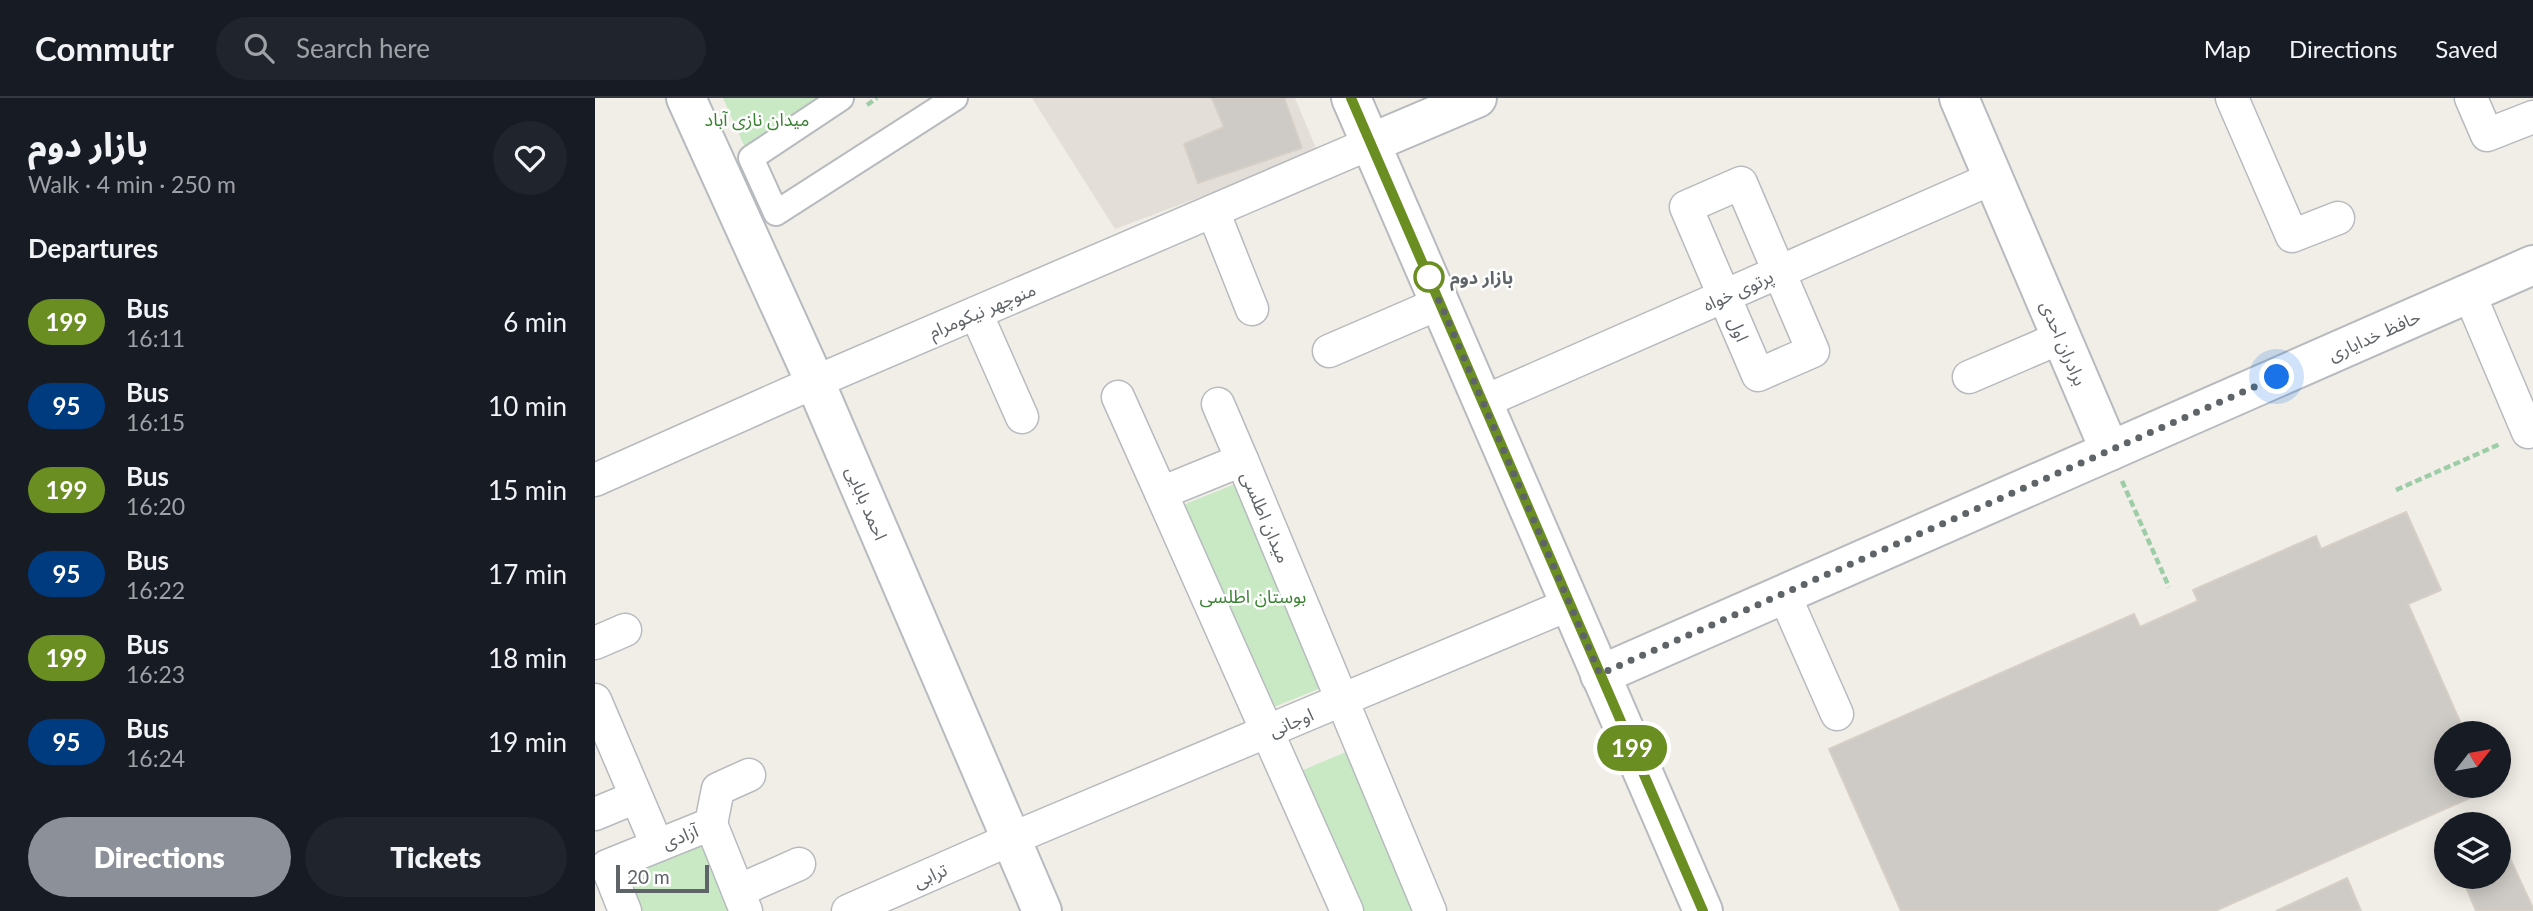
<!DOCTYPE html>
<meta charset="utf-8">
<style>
:root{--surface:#171b24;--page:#20242c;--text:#f1f3f6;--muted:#9ea1a6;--line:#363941;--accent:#8c9099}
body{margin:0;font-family:Lato,"Noto Sans Arabic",sans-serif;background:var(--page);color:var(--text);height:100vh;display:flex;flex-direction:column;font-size:26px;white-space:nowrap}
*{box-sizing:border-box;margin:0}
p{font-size:23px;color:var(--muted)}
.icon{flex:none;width:38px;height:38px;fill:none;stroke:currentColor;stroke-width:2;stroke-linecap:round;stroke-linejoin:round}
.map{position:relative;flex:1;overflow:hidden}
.panel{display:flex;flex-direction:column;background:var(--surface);width:595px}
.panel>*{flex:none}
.badge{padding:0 14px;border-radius:23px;font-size:24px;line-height:46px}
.needle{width:46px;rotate:59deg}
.controls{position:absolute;left:1839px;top:623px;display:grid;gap:14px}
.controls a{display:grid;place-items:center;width:77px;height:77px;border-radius:50%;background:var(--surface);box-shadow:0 4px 18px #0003;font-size:35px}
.scale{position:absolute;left:21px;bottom:18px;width:93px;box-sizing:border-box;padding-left:7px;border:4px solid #5e6468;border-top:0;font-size:19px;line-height:24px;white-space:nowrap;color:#5e6468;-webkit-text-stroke:5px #fff;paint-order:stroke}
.you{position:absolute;width:35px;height:35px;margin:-18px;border:5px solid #fff;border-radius:50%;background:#1a73e8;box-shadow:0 0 0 10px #1a73e833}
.map>.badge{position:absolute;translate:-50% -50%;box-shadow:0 0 0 4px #fff}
h2{padding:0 28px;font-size:26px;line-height:63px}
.round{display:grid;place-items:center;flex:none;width:74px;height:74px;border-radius:37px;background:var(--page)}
.head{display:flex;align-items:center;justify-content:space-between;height:119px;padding:0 28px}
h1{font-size:33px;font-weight:800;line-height:52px}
.button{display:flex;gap:14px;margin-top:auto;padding:14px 28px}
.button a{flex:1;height:80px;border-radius:42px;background:var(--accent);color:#fff;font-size:28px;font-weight:800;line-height:80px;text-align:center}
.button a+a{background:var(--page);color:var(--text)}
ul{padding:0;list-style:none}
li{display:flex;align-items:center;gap:21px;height:84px;padding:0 28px}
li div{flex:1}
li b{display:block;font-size:26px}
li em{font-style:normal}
li .badge{min-width:77px;font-weight:700;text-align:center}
header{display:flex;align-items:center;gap:42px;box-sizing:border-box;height:98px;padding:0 35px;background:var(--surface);border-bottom:2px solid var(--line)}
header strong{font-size:33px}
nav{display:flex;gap:38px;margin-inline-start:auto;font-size:24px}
.search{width:490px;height:63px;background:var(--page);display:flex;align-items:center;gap:18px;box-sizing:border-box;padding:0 24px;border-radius:38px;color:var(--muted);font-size:26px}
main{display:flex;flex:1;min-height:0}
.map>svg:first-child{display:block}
.education{fill:#e3dfd8}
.green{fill:#c8e9c4}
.building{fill:#cecbc6;stroke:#d6cfc5;stroke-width:2}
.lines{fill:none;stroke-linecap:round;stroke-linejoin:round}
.pedestrian-casing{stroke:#b7babe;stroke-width:28}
.minor-casing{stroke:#b7babe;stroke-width:35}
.tertiary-casing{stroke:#b7babe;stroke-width:42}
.secondary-casing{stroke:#b5bbbf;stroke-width:42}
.path{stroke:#9dcda6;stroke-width:4.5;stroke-dasharray:7 3.5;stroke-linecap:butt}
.pedestrian{stroke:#fff;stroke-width:24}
.minor{stroke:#fff;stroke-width:32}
.tertiary{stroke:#fff;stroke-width:38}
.secondary{stroke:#fff;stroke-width:38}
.line-casing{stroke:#fff;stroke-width:16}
.line{stroke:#6b8e23;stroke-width:10}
.walk{stroke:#5e6468;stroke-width:7;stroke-dasharray:0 12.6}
.stop-dot{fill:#fff;stroke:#6b8e23;stroke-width:3.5}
.labels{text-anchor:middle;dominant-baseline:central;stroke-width:5;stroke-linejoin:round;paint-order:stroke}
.park-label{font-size:18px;fill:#388331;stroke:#fff}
.stop-label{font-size:18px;font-weight:bold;fill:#5e6468;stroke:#fff;text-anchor:start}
.street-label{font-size:18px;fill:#5e6468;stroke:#fff}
</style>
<header>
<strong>Commutr</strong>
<div class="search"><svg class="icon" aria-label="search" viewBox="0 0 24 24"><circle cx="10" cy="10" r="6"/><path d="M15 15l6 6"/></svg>Search here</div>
<nav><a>Map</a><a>Directions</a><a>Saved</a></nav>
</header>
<main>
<section class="panel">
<div class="head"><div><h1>بازار دوم</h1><p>Walk · 4 min · 250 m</p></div><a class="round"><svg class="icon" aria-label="heart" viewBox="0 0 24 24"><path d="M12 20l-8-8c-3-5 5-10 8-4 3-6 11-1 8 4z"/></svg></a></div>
<h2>Departures</h2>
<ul>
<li><span class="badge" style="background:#6b8e23;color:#fff">199</span><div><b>Bus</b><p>16:11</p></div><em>6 min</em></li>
<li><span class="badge" style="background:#003b80;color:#fff">95</span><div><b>Bus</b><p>16:15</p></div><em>10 min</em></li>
<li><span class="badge" style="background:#6b8e23;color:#fff">199</span><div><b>Bus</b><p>16:20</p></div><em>15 min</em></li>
<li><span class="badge" style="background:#003b80;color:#fff">95</span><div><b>Bus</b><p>16:22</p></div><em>17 min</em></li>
<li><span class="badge" style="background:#6b8e23;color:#fff">199</span><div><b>Bus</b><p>16:23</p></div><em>18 min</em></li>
<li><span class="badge" style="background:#003b80;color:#fff">95</span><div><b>Bus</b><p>16:24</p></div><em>19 min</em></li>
</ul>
<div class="button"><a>Directions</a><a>Tickets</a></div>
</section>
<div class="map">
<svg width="1938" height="813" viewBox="0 0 1938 813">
<rect width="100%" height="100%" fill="#f1eee7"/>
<!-- education -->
<path class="education" d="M437,0H700L723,55L520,131Z"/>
<!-- green -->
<g class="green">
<path d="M128,0H233L152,54Z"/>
<path d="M645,384L728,589L671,612L588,407Z"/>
<path d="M751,654L819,813H769L708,672Z"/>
<path d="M109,739L138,813H41L25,772Z"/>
</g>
<!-- building -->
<g class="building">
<path d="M617,0H689L707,50L603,85L589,46L629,29Z"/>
<path d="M1811,414L1846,492L1813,506L1870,635H1852V688H1893L1895,691L1620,813H1306L1234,651L1539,516L1545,529L1603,503L1598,492L1721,438L1726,451Z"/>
<path d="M1904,737L1938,810V813H1881L1867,779H1904Z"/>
<path d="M1752,780L1766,813H1681Z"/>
</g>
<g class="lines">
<!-- pedestrian casing -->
<g class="pedestrian-casing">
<path id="pedestrian" d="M246,0L156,60L181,115L360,0"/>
</g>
<!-- minor casing -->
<g class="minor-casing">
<g id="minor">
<path d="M1637,0L1697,138L1743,120"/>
<path d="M1876,0L1892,37L1938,19"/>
<path d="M1146,85L1218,253L1163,277L1091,109Z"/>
<path d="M618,113L657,211"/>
<path d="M1874,195L1933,334"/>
<path d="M381,215L427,319"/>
<path d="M734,253L845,205"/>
<path d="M1374,279L1467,239"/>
<path d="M523,299L566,395"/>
<path d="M888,304L1398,80"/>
<path d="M623,306L647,362"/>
<path d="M0,382L220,284L776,45"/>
<path d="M1189,496L1242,616"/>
<path d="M0,545L30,532"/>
<path d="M0,602L62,747"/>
<path d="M0,716L41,699"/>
<path d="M116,726L123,691L154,677"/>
<path d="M143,793L204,766"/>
<path d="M30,813L12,768L116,726L151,813"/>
<path d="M253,813L416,741L975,506"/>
<path d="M752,813L566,395L647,362L835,813"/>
</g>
</g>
<!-- tertiary casing -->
<g class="tertiary-casing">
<g id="tertiary">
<path d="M756,0L1108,813"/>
<path d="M1364,0L1515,353"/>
<path d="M776,45L882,0"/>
<path d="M1005,577L1938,167"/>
</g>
</g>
<!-- secondary casing -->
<g class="secondary-casing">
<path id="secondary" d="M91,0L220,284L447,813"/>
</g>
<!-- path -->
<g class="path">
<path d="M272,7L282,0"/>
<path d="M1527,383L1574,489"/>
<path d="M1801,392L1905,346"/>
</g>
<!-- pedestrian -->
<use href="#pedestrian" class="pedestrian"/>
<!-- minor -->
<use href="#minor" class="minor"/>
<!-- tertiary -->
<use href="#tertiary" class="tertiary"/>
<!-- secondary -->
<use href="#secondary" class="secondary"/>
</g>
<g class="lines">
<!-- line casing -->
<g class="line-casing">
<path id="line" d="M756,0L1108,813"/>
</g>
<!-- line -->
<use href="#line" class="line"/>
<!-- walk -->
<path class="walk" d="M834,179L1005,576L1682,279"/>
</g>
<!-- markers -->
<circle class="stop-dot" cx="834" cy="179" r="14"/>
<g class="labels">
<!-- park labels -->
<g class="park-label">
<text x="162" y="21">میدان نازی آباد</text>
<text x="658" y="498">بوستان اطلسی</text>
</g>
<!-- stop labels -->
<g class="stop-label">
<text x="855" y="179">بازار دوم</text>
</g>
<!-- street labels -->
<g class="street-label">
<text transform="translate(1143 192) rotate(-24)">پرتوی خواه</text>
<text transform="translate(387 212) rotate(-23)">منوچهر نیکومرام</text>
<text transform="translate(1144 231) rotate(67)">اول</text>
<text transform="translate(1779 237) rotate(-24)">حافظ خدایاری</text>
<text transform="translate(1469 245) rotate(67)">برادران احدی</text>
<text transform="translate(272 405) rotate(67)">احمد بابایی</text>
<text transform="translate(671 419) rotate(67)">میدان اطلسی</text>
<text transform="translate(696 624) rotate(-23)">اوجانی</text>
<text transform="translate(85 738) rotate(-22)">آزادی</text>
<text transform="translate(335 777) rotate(-24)">ترابی</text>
</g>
</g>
</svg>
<div class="controls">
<a><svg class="needle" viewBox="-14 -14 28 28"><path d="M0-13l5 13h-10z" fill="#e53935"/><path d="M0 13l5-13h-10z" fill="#9ea1a6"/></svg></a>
<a><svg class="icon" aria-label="layers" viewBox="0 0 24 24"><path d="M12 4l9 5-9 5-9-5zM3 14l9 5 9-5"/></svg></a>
</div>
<div class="scale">20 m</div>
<div class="you" style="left:1682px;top:279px"></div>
<b class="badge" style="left:1037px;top:650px;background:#6b8e23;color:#fff">199</b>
</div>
</main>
